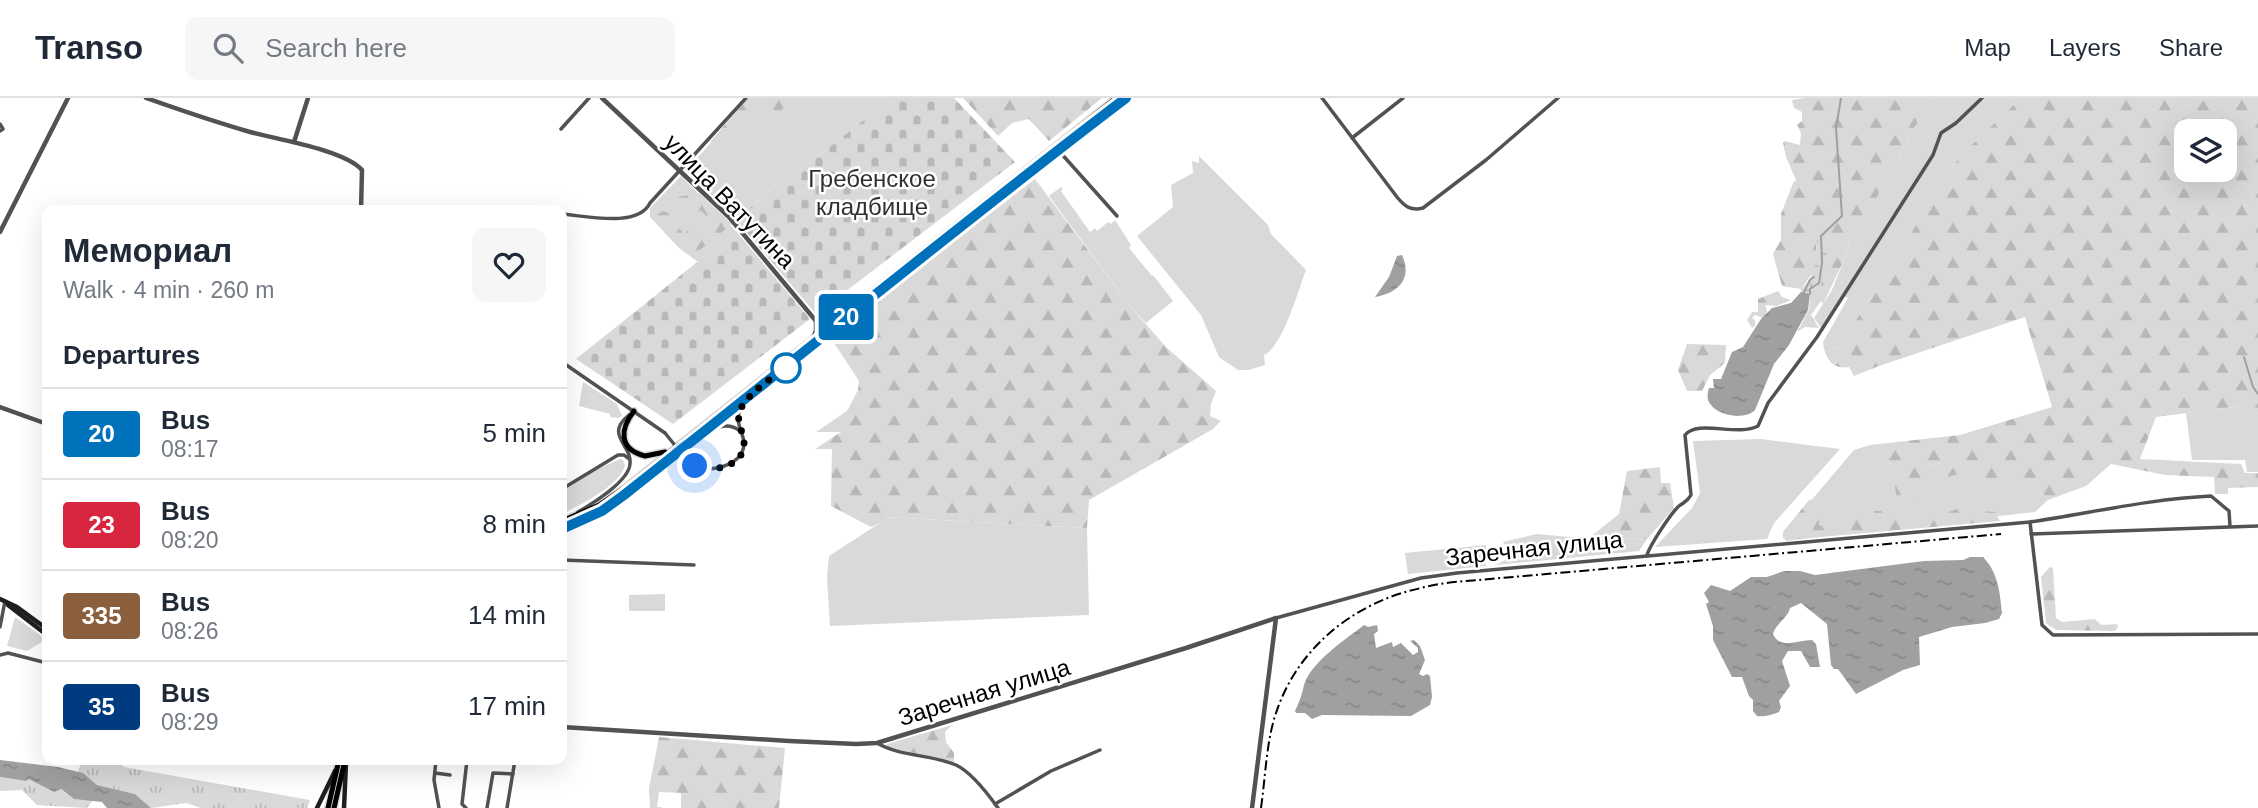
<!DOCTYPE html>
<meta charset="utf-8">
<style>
:root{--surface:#fff;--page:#f6f6f7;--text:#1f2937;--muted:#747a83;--line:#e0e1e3}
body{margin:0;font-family:Arial,sans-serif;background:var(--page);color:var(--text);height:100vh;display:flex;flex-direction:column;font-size:26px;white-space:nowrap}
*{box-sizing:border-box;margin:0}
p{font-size:23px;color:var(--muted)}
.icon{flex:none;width:38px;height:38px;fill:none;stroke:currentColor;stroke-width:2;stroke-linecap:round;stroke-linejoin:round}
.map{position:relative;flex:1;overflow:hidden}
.drawer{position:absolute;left:42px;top:107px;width:525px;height:560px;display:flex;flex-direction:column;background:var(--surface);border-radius:14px;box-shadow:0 7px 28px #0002}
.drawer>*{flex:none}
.badge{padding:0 14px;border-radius:5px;font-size:24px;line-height:46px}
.tools{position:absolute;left:2174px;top:21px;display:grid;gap:14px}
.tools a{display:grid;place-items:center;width:63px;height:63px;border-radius:14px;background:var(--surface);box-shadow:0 7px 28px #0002;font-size:35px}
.you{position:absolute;width:35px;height:35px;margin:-18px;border:5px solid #fff;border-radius:50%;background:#1a73e8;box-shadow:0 0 0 10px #1a73e833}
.map>.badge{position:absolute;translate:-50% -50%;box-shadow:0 0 0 4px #fff}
h2{padding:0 21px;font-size:26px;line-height:63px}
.round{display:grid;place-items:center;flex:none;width:74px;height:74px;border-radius:14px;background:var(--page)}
.head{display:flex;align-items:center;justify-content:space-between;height:119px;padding:0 21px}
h1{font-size:33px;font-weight:700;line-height:52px}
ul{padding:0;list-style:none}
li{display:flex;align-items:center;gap:21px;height:91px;padding:0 21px;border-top:2px solid var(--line)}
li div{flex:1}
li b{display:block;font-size:26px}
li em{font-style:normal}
li .badge{min-width:77px;font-weight:700;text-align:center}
header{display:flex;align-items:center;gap:42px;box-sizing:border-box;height:98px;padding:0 35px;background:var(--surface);border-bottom:2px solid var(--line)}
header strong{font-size:33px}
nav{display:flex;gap:38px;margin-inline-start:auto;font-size:24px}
.search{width:490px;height:63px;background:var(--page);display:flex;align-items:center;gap:18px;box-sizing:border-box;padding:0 24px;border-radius:14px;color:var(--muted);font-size:26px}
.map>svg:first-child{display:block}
.green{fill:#d9d9d9}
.forest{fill:url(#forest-firs);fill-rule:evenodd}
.wetland{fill:url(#wetland-marsh)}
.cemetery{fill:url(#cemetery-stones)}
.park{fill:url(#park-tufts)}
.water{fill:url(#water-ripples)}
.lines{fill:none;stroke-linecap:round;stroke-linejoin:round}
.stream{stroke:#a0a0a0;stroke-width:2}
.primary-casing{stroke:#dbdbdb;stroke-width:8}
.minor{stroke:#525252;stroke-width:3.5}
.tertiary{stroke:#525252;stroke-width:4.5}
.secondary{stroke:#1f1f1f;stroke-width:4.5}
.primary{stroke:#000;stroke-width:5}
.rail{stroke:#000;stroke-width:2;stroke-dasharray:10 3.5 2 3.5;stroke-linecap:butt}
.minor-bridge{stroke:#525252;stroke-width:3.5}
.line-casing{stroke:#fff;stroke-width:16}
.line{stroke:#0072bc;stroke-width:10}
.walk{stroke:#000;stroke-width:7;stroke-dasharray:0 12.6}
.stop-dot{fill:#fff;stroke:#0072bc;stroke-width:3.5}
.labels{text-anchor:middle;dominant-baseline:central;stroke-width:5;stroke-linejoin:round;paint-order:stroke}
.park-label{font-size:24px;fill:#303030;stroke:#fff}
.street-label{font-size:24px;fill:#000;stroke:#fff}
</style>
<header>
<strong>Transo</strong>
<div class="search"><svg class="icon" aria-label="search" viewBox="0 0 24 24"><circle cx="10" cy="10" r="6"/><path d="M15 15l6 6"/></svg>Search here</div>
<nav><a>Map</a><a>Layers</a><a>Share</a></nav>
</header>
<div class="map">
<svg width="2258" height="710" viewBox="0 0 2258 710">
<defs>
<pattern id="forest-firs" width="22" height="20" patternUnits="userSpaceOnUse" patternTransform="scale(1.75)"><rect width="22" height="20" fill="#d9d9d9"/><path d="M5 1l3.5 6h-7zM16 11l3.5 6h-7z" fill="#b8b8b8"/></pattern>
<pattern id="wetland-marsh" width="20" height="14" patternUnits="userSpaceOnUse" patternTransform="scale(1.75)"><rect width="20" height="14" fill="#d9d9d9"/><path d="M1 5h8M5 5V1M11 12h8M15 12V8" fill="none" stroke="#b8b8b8"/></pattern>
<pattern id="cemetery-stones" width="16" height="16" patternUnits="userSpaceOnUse" patternTransform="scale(1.75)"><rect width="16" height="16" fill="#d9d9d9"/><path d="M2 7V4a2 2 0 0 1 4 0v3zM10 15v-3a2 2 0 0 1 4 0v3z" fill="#b8b8b8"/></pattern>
<pattern id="park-tufts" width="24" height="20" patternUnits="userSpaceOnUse" patternTransform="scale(1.75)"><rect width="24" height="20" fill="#d9d9d9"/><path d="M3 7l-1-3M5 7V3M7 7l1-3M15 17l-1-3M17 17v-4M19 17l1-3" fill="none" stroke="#b8b8b8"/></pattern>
<pattern id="water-ripples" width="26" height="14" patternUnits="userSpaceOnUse" patternTransform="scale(1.75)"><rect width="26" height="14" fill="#a0a0a0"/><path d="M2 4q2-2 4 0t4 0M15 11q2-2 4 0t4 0" fill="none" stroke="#888"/></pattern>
</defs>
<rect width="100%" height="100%" fill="#fff"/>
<!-- green -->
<g class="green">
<path d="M750,0H900L861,24L803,70L777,86L736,122L687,72Z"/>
<path d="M1934,0H2021L1960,58L1837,252L1823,244L1848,200L1842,197L1821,230L1814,220L1832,192L1845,160L1851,139L1872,112L1879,95L1892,73L1912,33Z"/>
<path d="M1199,58L1268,127L1271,136L1306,172C1298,193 1283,248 1264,257L1265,267L1249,272H1238L1219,259L1201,217L1137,138L1173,109L1171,87L1193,75L1192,63L1199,65Z"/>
<path d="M681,78L736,133L698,164L679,150L650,119V110Z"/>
<path d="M1061,89L1063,91L1061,93L1090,134L1095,130L1097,133L1108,124L1111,126L1115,122L1131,147L1129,150L1152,178L1153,177L1173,203L1146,225L1130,208L1049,98Z"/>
<path d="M583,284L617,306L622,318L618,320L610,319V316L579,308Z"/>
<path d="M2241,308L2258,316V374H2247L2245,362H2192L2186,315Z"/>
<path d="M1761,341L1840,351L1774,425L1767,441L1655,449L1692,410L1700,395L1693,343Z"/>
<path d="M1870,347L1891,366L1923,369L1941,365L1972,372L1986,381H2028L2048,402L2035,414L1785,443L1787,431L1854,352Z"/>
<path d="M620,361L623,362L625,367C621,387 580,407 562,416V393L596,372Z"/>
<path d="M884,419L1087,430L1089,517L830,528L827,479L829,458L880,425Z"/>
<path d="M1537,436L1580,440L1647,441L1639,453L1495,467L1508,461L1509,455L1503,444Z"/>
<path d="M1486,447V468L1408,476L1405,455Z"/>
<path d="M665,496V513H629V497Z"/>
<path d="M15,519L44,540L45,542L27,553L7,548Z"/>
</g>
<!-- forest -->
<g class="forest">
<path d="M748,0H779L784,10L780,13L762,10L751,15V26L748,27L744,25L742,18L739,19L735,26L731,27L729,36L724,32L713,44H710Z"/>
<path d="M963,0H1102L1049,43L1029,21L1012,25L998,38Z"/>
<path d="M1805,0H1934L1912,33L1892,73L1879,95L1872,112L1851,139L1845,160L1823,206L1821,203L1811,217L1819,230L1805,229L1798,233L1809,211L1811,191L1821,186L1816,143V170L1801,191L1782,188L1773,156L1781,142V116L1793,85L1796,82L1786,59L1783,45L1785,43L1800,47L1801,35L1797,27L1802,23V14L1794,10L1792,2Z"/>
<path d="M2021,0H2258V316L2241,308L2156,319L2140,361L2241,366L2245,375H2258V389L2228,390V396H2215L2214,379L2165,377L2111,366L2086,388L2048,402L2028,381H1986L1972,372L1948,379L1941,365L1923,369L1925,405L1898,406L1891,366L1870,347L1960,337L2052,309L2025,219L1879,268L1854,278L1849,269C1832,272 1825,260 1823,244L1837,252L1960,58ZM2186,33H2224V72H2186Z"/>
<path d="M1035,81L1130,208L1166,249L1216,293L1211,306L1210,318L1221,323L1213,331L1089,402L1087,430L885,419L880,425L871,429L831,408L832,351H815L841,334H816L847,313L858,292L859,283L834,245L827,241L835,235L840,239L838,234L857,217Z"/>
<path d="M699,95L732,126L715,140L711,134L707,135L702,127L705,116L700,112L694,117L693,124L684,123L685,110L678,99Z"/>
<path d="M663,113L675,117L672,123L685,137L688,131L693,128L704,140L713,142L693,157L663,125L666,122L656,117Z"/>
<path d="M1778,193L1782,199L1791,202L1777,208L1765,207L1767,212L1766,221L1755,217L1752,220L1755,222V228L1752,230L1747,222L1752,214H1758V201Z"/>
<path d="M1687,246L1726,247L1725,265L1710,277L1702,293H1687L1678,272Z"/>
<path d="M1660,369L1661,385H1670L1674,410L1647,441L1589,440L1619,416L1627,373Z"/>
<path d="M1820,400L1825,402L1827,413L1818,427L1826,429L1837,422L1856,416L1863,423L1875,418L1874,413H1893L1898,423L1942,417L1964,408L1969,415L1974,408L1983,413L1995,414L2000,423L1787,442L1783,440V434L1809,402Z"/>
<path d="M2050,469L2053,470L2056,520L2062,524L2095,521L2101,527L2117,526L2118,529L2115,533L2056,532L2046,525L2041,479Z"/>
<path d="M952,627L945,634L946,644L954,655V665L887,649V646Z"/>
<path d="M659,639L785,650L779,710H681V695L659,694L657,709L663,710H650L649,690Z"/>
</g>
<!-- wetland -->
<path class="wetland" d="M1822,134L1827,155L1821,187L1811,191L1810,197L1801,194V191C1824,169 1809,156 1822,134Z"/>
<!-- cemetery -->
<g class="cemetery">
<path d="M900,0H954L1015,64L816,216L736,122L777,86L803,70L861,24Z"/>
<path d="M736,133L810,221L673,326L576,261Z"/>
</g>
<!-- park -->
<g class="park">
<path d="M82,662L112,664L116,662L124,669L310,702L307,710H201L186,705L151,710L135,696L97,687L78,674Z"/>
<path d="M0,679L25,683L29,680L60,691L74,701L93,702L87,710L37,707L22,692L0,693Z"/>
</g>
<!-- water -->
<g class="water">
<path d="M1402,157C1413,181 1398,195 1375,199L1389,179L1397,158Z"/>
<path d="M1801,194L1810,196L1808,212L1789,247L1774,266L1755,312C1744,323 1714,318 1708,302C1707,299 1708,293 1709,290H1714L1713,281H1721L1732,254L1743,249L1761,221L1772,210L1791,205Z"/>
<path d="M1970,459H1983C1998,474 2000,495 2002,515L1999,521L1985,525L1952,529L1919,539L1920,567L1903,572L1856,596L1838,571H1834L1831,567L1827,526L1801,505L1790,510C1788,520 1776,525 1773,536C1780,552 1798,542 1812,542L1816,546L1820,569H1810L1801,553H1788L1782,563L1790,588L1779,603L1781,609L1779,614C1771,617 1765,619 1757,618L1753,613V602L1749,598L1742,579H1732L1713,542V528L1706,506L1709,504L1704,495L1711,487L1730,493L1751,479H1767L1784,473H1800L1815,477L1924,463L1963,462Z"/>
<path d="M1364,527L1368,529L1377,527L1378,533L1374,536L1376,550L1392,544L1393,549L1401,545L1413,557L1418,554V550L1410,543L1414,542L1420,548L1425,562L1419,576L1423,578L1427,576L1430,578L1432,599L1430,607L1411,618L1322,617L1312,621L1305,615H1296L1295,613C1299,604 1302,597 1304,587C1311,564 1346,541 1364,527Z"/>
<path d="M0,662L58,669L83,675L97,687L135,696L151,710H107L102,704L74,701L61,691L54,694L29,681L26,683L0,679Z"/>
</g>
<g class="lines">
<!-- stream -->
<g class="stream">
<path d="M1803,196L1810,182L1814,179"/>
<path d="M1810,196V191L1819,185L1822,165L1821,138L1842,118L1836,30L1841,0"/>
<path d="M2244,259L2253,289L2258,296"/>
</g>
<!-- primary casing -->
<g class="primary-casing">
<g id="primary">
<path d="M634,313C620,331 618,351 645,358L665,354"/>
<path d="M562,423L599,407L627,388L1116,0"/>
<path d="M562,431L602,413L624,397C792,265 957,130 1126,0"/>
<path d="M328,710L339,662"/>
<path d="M334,710L345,662"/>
</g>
</g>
<!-- minor -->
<g class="minor">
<path d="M1322,0L1397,99C1405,109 1411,113 1423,110L1486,62L1558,0"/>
<path d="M0,26L3,31L0,33"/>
<path d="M561,31L589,0"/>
<path d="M1352,40L1403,0"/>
<path d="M1059,53L1117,118"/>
<path d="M562,116C586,118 638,130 650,105L746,0"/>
<path d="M562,264L665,335"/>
<path d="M700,340C713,331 726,322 740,333"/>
<path d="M700,370C716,373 743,366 744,346C744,336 737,328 738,318C739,311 745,305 750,300"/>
<path d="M562,391L618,357H624L629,361"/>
<path d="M578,414C592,406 629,383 630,366C632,346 604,337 629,317"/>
<path d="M2030,424L2042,527L2053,537L2258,536"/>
<path d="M2031,436L2258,428"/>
<path d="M1647,457C1650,447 1671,415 1679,408C1684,404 1687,404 1691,397L1685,337C1698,321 1737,339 1758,328L1768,305L1817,239L1933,57L1941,35L1956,25L1982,0"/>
<path d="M562,462L694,467"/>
<path d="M1276,520L1421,480L1457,475L2030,424C2090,415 2150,401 2211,398L2229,413L2230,428"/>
<path d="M0,529L5,503"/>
<path d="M0,557L8,555L47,565"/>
<path d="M877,645C901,659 930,656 956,667C971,674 988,696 998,710"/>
<path d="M436,662L434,682L439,710"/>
<path d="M435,675L450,677"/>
<path d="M995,706L1051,673L1100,652"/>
<path d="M466,710L462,706L467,662"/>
<path d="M487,710L493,675L513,676"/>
<path d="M507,710L515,662"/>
</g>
<!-- tertiary -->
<g class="tertiary">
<path d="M146,0C180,12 215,24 250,34C276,41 345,52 362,72L361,112"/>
<path d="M602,0L729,119L816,223V233L813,240"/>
<path d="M294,44L308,0"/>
<path d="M0,134L68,0"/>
<path d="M0,309L47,326"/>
<path d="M562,629L789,643L856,646L877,645L1186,550L1276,520L1252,710"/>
</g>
<!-- secondary -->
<g class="secondary">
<path d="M0,501L17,509L47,531"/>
<path d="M8,507L47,537"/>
<path d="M317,710L335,673"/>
<path d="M344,710L346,665"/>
</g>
<!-- primary -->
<use href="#primary" class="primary"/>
<!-- rail -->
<path class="rail" d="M1261,710C1265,682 1266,652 1273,625C1292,554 1351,505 1421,490C1443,484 1467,483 1490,481L2001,436"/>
<!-- minor-bridge -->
<path class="minor-bridge" d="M665,335L686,361L700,370"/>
</g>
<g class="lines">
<!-- line casing -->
<g class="line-casing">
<path id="line" d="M562,431L602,413L624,397C792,265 956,129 1126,0"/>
</g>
<!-- line -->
<use href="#line" class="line"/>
<!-- walk -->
<path class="walk" d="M695,368C711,375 742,369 744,348C745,334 734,324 741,310C750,294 771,280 786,270"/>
</g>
<!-- markers -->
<circle class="stop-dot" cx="786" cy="270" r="14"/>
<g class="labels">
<!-- park labels -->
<g class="park-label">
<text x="872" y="80">Гребенское<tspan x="872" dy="28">кладбище</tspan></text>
</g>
<!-- street labels -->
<g class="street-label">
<text transform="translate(730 103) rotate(46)">улица Ватутина</text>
<text transform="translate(1534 450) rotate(-6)">Заречная улица</text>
<text transform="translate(984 594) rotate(-17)">Заречная улица</text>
</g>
</g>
</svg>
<div class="tools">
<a><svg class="icon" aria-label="layers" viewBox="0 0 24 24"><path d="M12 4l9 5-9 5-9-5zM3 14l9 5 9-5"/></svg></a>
</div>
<div class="you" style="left:695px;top:368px"></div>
<b class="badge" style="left:846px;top:219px;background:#0072bc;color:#fff">20</b>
<section class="drawer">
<div class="head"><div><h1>Мемориал</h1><p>Walk · 4 min · 260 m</p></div><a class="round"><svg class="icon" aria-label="heart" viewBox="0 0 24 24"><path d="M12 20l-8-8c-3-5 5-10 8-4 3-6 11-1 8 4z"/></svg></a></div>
<h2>Departures</h2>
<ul>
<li><span class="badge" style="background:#0072bc;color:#fff">20</span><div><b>Bus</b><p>08:17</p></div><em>5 min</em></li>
<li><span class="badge" style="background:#d7263d;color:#fff">23</span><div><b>Bus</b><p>08:20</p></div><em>8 min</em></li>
<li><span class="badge" style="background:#8b5e3c;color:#fff">335</span><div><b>Bus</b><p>08:26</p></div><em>14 min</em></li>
<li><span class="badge" style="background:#003b80;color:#fff">35</span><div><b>Bus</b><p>08:29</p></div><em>17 min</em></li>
</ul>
</section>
</div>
